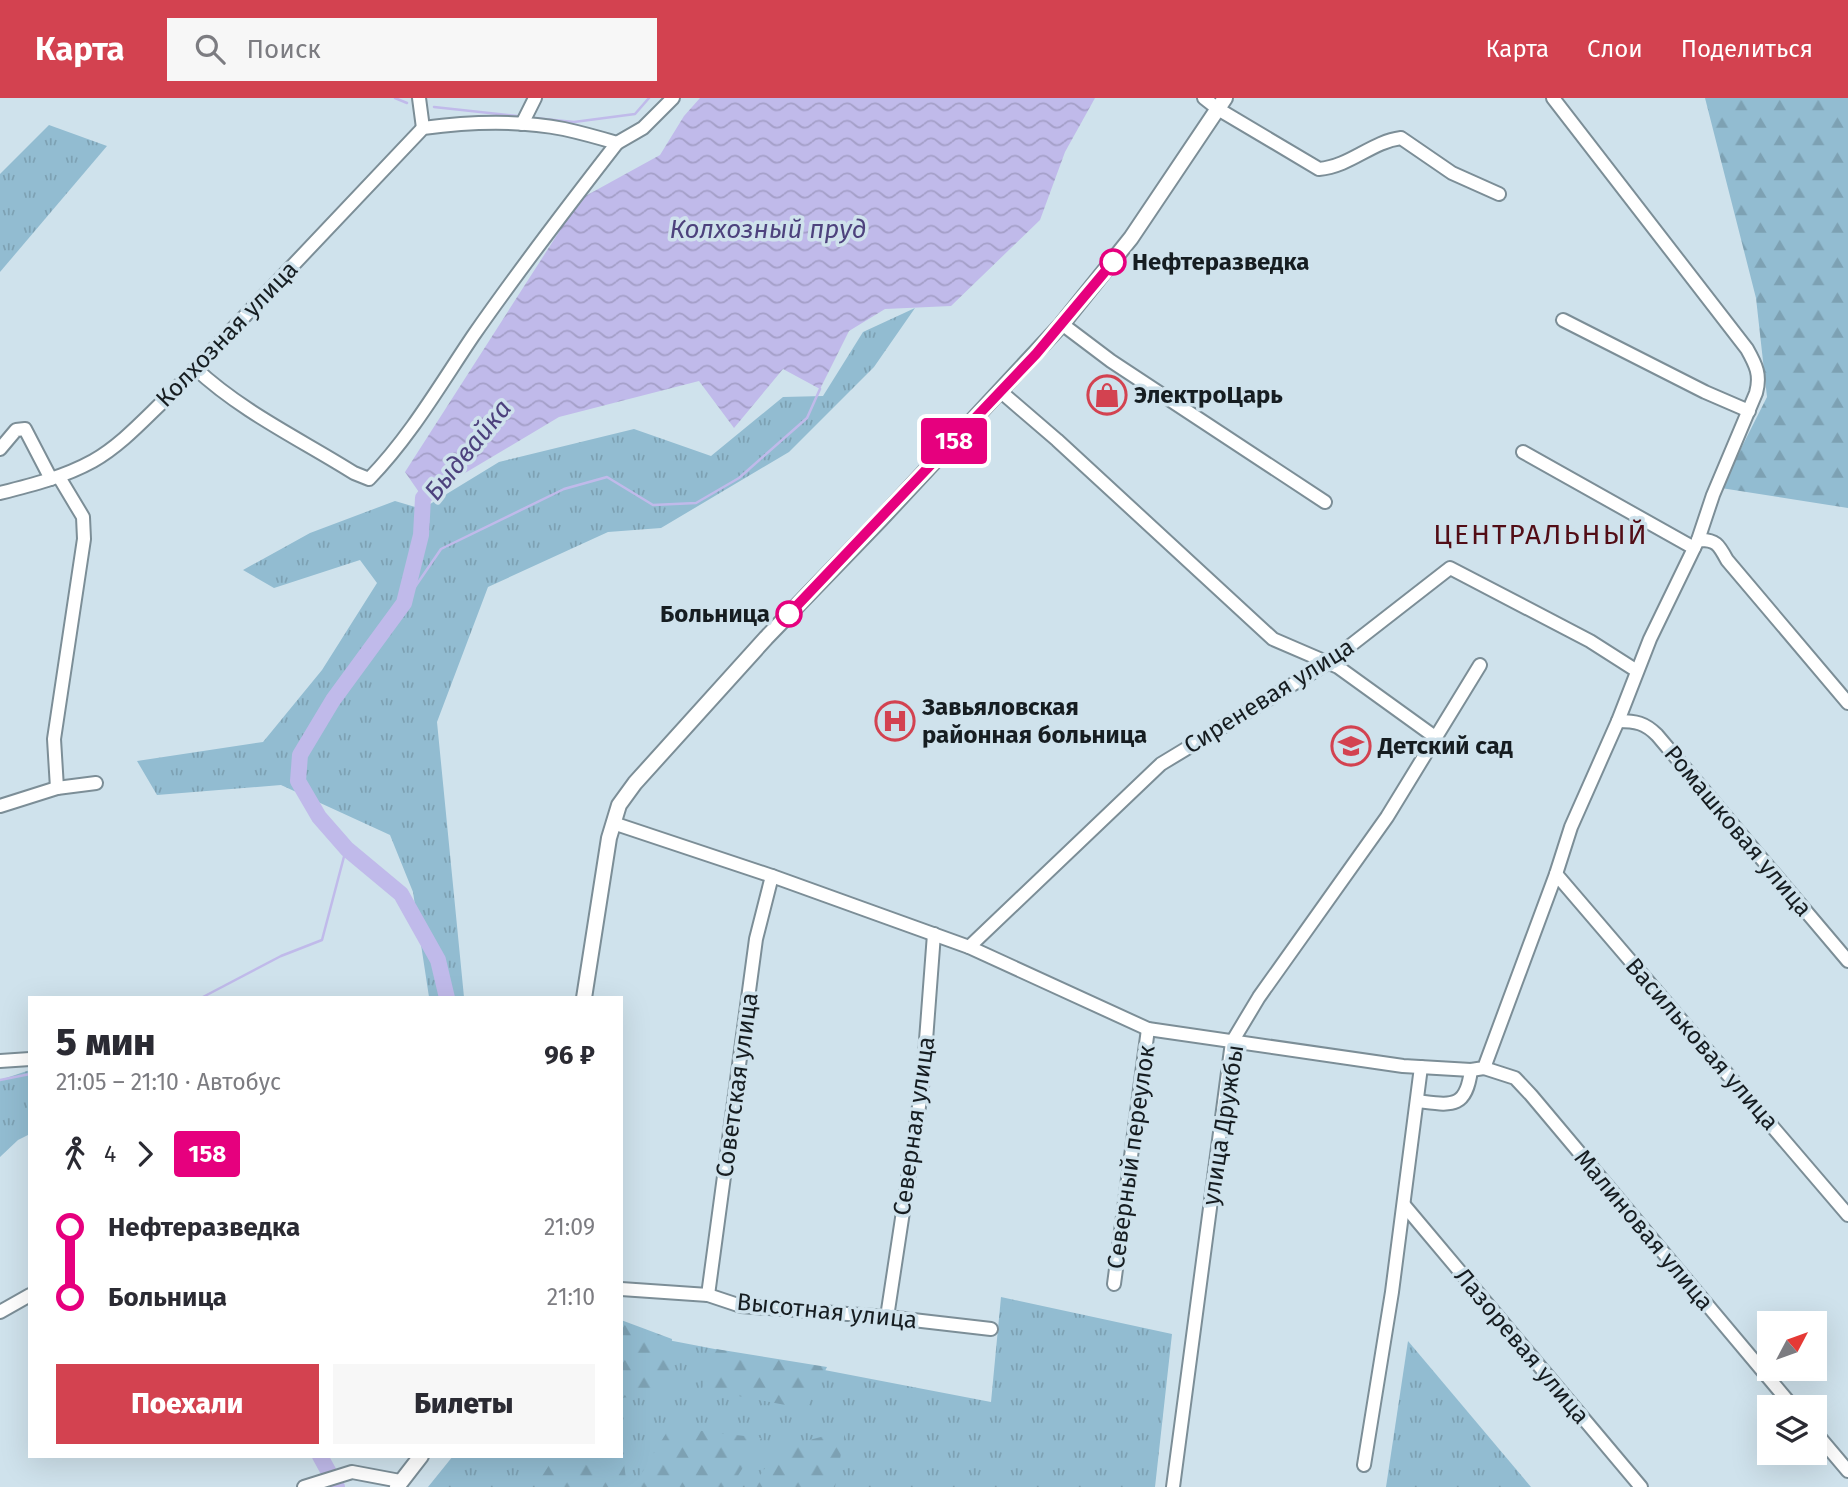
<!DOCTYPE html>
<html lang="ru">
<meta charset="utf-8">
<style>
:root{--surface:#fff;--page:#f7f7f7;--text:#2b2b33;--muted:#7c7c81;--accent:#d34250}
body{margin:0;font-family:"Fira Sans",sans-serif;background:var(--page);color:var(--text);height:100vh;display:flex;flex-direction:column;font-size:26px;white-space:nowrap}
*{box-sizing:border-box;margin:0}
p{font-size:23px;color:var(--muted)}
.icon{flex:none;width:38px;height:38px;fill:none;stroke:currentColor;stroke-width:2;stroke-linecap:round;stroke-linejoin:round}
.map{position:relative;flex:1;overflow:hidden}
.side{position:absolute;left:28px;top:898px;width:595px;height:462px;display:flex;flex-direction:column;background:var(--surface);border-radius:0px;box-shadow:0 7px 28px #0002}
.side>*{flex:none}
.badge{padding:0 14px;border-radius:5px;font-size:24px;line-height:46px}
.needle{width:46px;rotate:49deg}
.controls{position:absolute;left:1757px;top:1213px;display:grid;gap:14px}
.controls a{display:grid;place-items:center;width:70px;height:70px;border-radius:0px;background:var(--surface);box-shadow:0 7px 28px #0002;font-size:35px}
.map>.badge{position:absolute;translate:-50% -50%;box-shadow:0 0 0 4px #fff}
.legs{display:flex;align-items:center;gap:10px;height:77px;padding:0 28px;font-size:23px}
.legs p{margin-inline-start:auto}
.overview{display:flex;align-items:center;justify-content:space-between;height:119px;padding:0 28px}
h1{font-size:38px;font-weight:800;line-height:52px}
.cta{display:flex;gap:14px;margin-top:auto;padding:14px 28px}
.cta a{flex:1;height:80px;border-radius:0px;background:var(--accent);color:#fff;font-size:28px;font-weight:800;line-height:80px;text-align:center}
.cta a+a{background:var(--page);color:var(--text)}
ul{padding:0 28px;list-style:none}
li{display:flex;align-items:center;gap:24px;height:70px;font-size:26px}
li i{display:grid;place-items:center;width:10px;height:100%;margin:0 9px;background:currentColor}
li i::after{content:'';width:18px;height:18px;margin:-9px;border:5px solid;border-radius:50%;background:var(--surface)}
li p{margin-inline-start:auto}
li:first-child i{background:linear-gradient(#0000 50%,currentColor 0)}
li:last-child i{background:linear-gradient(currentColor 50%,#0000 0)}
header{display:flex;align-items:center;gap:42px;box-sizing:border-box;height:98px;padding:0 35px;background:var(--accent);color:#fff}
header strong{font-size:33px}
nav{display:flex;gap:38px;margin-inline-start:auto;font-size:24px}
.search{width:490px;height:63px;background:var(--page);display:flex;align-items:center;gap:18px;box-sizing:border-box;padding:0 24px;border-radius:0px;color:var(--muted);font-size:26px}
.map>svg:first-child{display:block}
.grass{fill:url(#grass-tufts)}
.forest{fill:url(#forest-firs)}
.water{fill:url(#water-waves)}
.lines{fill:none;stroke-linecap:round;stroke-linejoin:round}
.stream{stroke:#c0baea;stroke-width:2.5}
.river{stroke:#c0baea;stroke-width:16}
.minor-casing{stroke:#7c8e97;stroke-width:16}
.major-casing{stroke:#7c8e97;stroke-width:18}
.minor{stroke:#fff;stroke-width:12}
.major{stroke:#fff;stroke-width:14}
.line-1-casing{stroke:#fff;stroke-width:16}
.line-1{stroke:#e6007e;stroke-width:10}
.stop-1-dot{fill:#fff;stroke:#e6007e;stroke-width:3.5}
.labels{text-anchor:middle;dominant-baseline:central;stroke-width:7;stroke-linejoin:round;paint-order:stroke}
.stop-label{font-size:24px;font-weight:bold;fill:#161d21;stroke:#cfe2ec;text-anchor:start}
.street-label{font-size:24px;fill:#161d21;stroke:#cfe2ec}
.poi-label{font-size:24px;font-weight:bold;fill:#161d21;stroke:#cfe2ec;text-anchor:start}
.water-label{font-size:26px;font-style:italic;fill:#4d427d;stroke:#cfe2ec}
.quarter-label{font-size:28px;letter-spacing:2px;fill:#520d16;stroke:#cfe2ec}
</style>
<header>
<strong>Карта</strong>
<div class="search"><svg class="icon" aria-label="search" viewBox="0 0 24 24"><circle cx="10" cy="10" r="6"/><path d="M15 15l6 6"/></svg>Поиск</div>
<nav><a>Карта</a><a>Слои</a><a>Поделиться</a></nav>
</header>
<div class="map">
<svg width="1848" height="1389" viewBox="0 0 1848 1389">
<defs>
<pattern id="grass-tufts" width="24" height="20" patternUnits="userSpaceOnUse" patternTransform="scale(1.75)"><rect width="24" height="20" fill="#92bcd1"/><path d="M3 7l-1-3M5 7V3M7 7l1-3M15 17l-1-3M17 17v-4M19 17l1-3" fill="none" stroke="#7da1b3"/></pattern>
<pattern id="forest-firs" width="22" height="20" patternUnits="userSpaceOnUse" patternTransform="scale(1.75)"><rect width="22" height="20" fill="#92bcd1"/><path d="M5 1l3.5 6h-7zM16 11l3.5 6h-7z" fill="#7da1b3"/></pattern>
<pattern id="water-waves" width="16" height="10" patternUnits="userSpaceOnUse" patternTransform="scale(1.75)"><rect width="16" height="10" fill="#c0baea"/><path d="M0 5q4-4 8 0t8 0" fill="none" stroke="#a49fc8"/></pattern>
</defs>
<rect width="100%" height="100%" fill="#cfe2ec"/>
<!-- grass -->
<g class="grass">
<path d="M49,27L107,48L0,174V76Z"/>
<path d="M915,210L874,269L789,354L661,430L608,434L488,489L437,624L464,899H429L413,794L390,737L281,687L157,697L137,663L263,644L322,572L377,485L360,462L274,490L243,472L310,435L395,403L422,411L499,364L634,331L711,358L783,299L823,298L863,234Z"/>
<path d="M30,972V1036L18,1042L0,1059V982Z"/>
<path d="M1001,1199L1172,1236L1155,1389H428L453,1358H621V1233L991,1304Z"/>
<path d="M1408,1243L1531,1389H1386Z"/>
</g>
<!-- forest -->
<g class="forest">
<path d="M1705,0H1848V410L1721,390L1767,299L1756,200Z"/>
<path d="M621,1222L672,1241L670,1294L621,1300Z"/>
<path d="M716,1251L827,1269L806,1311L702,1291Z"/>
<path d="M670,1329L761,1340L731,1389H633Z"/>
<path d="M845,1333L835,1389H751L781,1349Z"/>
<path d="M621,1342L627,1389H535L555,1358H621Z"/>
</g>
<!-- water -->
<path class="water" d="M700,0H1095L1065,54L1040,122L951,208L885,211L849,233L820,291L783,271L734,330L699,283L559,319L423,400L405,374L580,101L660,57L684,18Z"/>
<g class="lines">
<!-- stream -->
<g class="stream">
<path d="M395,0L407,5"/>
<path d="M434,9L517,18"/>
<path d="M534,20L574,24L635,16L649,0"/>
<path d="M404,505L441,451L564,391L607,379L653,407L696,405L739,380L807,320L820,291"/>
<path d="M201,900L281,858L322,842L346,751"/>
<path d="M0,982L30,976"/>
</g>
<!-- river -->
<g class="river">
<path d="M437,385L423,400L421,437L404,505L333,602L300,657L298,683L319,719L347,751L401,796L438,862L447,900"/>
<path d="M320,1358L337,1389"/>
</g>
<!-- minor casing -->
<g class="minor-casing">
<g id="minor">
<path d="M419,0L423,30"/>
<path d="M1204,0L1218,11L1319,71C1351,68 1371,44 1401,40L1452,75L1499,96"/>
<path d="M1553,0L1747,251C1756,267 1761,277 1756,295L1713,397L1698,442"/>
<path d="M522,26L535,0"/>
<path d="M1563,222L1705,294L1749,313"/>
<path d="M1062,226L1111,263L1325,404"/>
<path d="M195,270C242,314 300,341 354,375L369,381C410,339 440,287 473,238C519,172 568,108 617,45"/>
<path d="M1000,293L1057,342L1273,541L1338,569L1435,639"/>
<path d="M0,351L16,332L25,331L51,381"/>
<path d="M1523,354L1694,450"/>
<path d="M0,395C32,387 64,379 93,363C123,346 147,318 172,295L423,30C468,24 519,22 564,31C582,35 600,40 617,45L643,30L673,0"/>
<path d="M1618,623C1636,623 1645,625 1657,637L1848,863"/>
<path d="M57,690L54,641L84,441L83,419L59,379"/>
<path d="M0,708L57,690L96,685"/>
<path d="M613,725L772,778L969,849L1148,931L1403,968L1471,972L1484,970L1556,776L1571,729L1618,623L1650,541L1698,442C1716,441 1719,447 1727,462L1848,605"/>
<path d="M1556,776L1848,1117"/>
<path d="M969,849L1161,666L1328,565L1450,470L1590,543L1637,573"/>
<path d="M0,963L30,961"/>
<path d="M1484,970L1515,980L1531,997L1793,1309"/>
<path d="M1417,1003C1451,1007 1466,1012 1471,972"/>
<path d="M1404,1107L1641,1389"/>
<path d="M1114,1186L1148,931"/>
<path d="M621,1191L708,1197L741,1208L887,1219L991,1231"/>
<path d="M708,1197L756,841L772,778"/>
<path d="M0,1214L30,1197"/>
<path d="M887,1219L923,982L934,836"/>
<path d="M1815,1334L1848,1373"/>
<path d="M1364,1367L1392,1194L1421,969"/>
<path d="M304,1389L352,1374L400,1383"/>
<path d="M1173,1389L1232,944L1259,899L1387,719L1480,567"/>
</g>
</g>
<!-- major casing -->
<g class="major-casing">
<g id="major">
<path d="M584,900L609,740L619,707L635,685L766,540L880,422L1062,226L1131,140L1225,0"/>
<path d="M397,1389L421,1358"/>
</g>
</g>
<!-- minor -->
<use href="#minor" class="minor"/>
<!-- major -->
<use href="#major" class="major"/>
</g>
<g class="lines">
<!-- line-1 casing -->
<g class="line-1-casing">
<path id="line-1" d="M789,516L1036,256L1113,164"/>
</g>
<!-- line-1 -->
<use href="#line-1" class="line-1"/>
</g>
<!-- icons -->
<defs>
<g id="shop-ring" transform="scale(2.0125)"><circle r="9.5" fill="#cfe2ec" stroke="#d34250" stroke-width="1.5"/><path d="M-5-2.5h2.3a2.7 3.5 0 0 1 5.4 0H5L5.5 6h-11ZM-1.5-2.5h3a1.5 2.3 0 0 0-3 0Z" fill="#d34250"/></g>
<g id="hospital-ring" transform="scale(2.0125)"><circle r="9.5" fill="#cfe2ec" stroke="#d34250" stroke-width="1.5"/><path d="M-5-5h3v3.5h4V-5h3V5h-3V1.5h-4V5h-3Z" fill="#d34250"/></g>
<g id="school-ring" transform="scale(2.0125)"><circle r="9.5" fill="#cfe2ec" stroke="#d34250" stroke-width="1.5"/><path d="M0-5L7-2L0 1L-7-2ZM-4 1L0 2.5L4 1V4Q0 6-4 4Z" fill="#d34250"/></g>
</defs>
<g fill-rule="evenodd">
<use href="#shop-ring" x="1107" y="297"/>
<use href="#hospital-ring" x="895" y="623"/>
<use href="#school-ring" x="1351" y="648"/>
</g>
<!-- markers -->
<g class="stop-1-dot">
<circle cx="1113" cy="164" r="12"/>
<circle cx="789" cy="516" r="12"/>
</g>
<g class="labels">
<!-- stop labels -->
<g class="stop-label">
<text x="1132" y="164">Нефтеразведка</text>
<text x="770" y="516" text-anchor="end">Больница</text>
</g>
<!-- street labels -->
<g class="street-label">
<text transform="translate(227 236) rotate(-46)">Колхозная улица</text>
<text transform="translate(1269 598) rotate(-32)">Сиреневая улица</text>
<text transform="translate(1738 733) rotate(50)">Ромашковая улица</text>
<text transform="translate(1702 946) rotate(49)">Васильковая улица</text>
<text transform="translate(737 987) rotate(-82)">Советская улица</text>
<text transform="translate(1223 1027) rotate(-81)">улица Дружбы</text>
<text transform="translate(914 1028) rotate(-82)">Северная улица</text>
<text transform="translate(1131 1059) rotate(-82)">Северный переулок</text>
<text transform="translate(1644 1132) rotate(50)">Малиновая улица</text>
<text transform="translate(827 1213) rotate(6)">Высотная улица</text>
<text transform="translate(1522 1248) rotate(50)">Лазоревая улица</text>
</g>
<!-- poi labels -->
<g class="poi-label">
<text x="1134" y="297">ЭлектроЦарь</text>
<text x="922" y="609">Завьяловская<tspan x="922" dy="28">районная больница</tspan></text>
<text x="1378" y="648">Детский сад</text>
</g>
<!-- water labels -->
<g class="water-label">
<text x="768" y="131">Колхозный пруд</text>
<text transform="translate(468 352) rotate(-51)">Быдвайка</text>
</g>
<!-- quarter labels -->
<g class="quarter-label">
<text x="1541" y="436">ЦЕНТРАЛЬНЫЙ</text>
</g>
</g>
</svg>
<div class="controls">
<a><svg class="needle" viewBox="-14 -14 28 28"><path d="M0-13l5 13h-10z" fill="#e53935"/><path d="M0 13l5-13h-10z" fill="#7c7c81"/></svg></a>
<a><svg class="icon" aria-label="layers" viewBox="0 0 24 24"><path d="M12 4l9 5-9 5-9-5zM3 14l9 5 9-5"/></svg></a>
</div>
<b class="badge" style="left:954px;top:343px;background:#e6007e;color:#fff">158</b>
<section class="side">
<div class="overview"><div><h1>5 мин</h1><p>21:05 – 21:10 · Автобус</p></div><b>96 ₽</b></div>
<div class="legs"><svg class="icon" aria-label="walk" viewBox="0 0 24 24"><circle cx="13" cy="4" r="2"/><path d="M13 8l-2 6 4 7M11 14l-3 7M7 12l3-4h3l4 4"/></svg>4<svg class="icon" aria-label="forward" viewBox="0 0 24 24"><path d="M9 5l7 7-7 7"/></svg><b class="badge" style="background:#e6007e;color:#fff">158</b></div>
<ul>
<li><i style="color:#e6007e"></i><b>Нефтеразведка</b><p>21:09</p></li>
<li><i style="color:#e6007e"></i><b>Больница</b><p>21:10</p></li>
</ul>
<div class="cta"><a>Поехали</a><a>Билеты</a></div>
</section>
</div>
